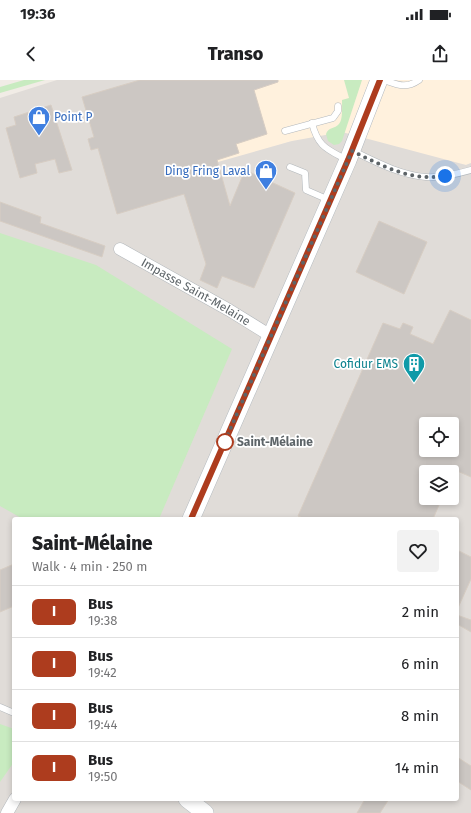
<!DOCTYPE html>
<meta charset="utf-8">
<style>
:root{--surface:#fff;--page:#f2f2f2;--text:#202124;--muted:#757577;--line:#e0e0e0}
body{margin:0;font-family:"Fira Sans",sans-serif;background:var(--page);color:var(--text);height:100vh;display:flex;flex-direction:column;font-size:15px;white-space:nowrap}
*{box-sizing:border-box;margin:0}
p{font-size:13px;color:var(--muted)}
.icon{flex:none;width:22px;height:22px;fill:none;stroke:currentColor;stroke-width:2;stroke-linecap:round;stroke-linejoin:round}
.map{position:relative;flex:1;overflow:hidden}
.side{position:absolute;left:12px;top:437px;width:447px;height:284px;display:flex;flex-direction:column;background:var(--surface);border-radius:4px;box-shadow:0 2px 6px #0003}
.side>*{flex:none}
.badge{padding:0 8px;border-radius:6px;font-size:14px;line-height:26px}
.fabs{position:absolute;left:419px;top:337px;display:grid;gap:8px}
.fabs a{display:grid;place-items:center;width:40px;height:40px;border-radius:4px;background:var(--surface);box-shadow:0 2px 6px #0003;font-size:20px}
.you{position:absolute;width:20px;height:20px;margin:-10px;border:3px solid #fff;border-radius:50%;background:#1a73e8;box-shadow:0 0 0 6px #1a73e833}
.map>.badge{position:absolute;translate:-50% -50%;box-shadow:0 0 0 2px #fff}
.round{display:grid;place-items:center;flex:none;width:42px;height:42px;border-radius:4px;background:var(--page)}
.headline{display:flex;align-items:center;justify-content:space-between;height:68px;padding:0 20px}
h1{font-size:19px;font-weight:800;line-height:30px}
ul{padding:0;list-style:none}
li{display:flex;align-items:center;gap:12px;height:52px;padding:0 20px;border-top:1px solid var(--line)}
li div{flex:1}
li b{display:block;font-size:15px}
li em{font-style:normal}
li .badge{min-width:44px;font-weight:700;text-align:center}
.status{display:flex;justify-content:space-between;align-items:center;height:28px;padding:0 20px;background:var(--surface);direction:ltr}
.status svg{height:11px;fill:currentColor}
header{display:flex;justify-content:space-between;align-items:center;height:52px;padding:0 20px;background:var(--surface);font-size:18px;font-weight:800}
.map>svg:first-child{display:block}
.commercial{fill:#fff1dd}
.industrial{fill:#e0dcd8;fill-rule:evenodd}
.green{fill:#c8ebc0}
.building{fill:#ccc7c3;stroke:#d7cdc3;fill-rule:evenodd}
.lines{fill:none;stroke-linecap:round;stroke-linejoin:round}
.service-casing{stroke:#b3b8bc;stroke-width:7}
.minor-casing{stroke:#b3b8bc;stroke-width:13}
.secondary-casing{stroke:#b4babf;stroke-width:18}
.service{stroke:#fff;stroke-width:6}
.minor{stroke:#fff;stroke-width:12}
.secondary{stroke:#fff;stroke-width:17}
.line-casing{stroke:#fff;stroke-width:9}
.line{stroke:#ad3c1e;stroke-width:6}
.walk{stroke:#5d6468;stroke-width:4;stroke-dasharray:0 7.2}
.stop-dot{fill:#fff;stroke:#ad3c1e;stroke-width:2}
.labels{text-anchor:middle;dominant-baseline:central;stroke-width:3.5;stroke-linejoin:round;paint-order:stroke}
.shop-label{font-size:12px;fill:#366cbe;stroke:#fff;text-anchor:start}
.street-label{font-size:12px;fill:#5d6468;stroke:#fff}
.culture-label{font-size:12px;fill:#0d838f;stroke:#fff;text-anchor:end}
.stop-label{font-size:12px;font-weight:bold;fill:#5d6468;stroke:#fff;text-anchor:start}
</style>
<div class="status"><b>19:36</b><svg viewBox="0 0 49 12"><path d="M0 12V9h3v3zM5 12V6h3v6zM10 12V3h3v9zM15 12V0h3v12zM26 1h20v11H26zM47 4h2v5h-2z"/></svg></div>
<header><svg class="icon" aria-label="back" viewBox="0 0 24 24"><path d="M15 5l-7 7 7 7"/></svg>Transo<svg class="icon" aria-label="share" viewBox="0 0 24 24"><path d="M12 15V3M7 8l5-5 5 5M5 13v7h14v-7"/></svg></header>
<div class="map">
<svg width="471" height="733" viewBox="0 0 471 733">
<rect width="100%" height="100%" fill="#f1ece6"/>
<!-- commercial -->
<path class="commercial" d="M193,0H471V83L466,85L292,61L218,83Z"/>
<!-- industrial -->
<path class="industrial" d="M57,0H193L218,82L292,61L342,52L466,85L471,83V733H0V18ZM426,344H452V370H426ZM426,392H452V418H426ZM14,439H457V719H14Z"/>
<!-- green -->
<g class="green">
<path d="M24,0H45L0,13V7Z"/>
<path d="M344,0H362L342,61L339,64L334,65L328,61L326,54C328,47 335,49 339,44C343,40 342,26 342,20L349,18Z"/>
<path d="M0,153L96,185L232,269L159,439H23L0,426Z"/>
<path d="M0,644L14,649V682L0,702Z"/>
</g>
<!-- building -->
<g class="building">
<path d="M140,0H278V2L254,10L267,54L236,64L239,73L217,80L230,126L245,90L295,113L254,208L222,196L217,208L200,200L206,184L184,114L117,134L98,68L91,70L88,59L94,57L82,17Z"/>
<path d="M51,25L72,90L59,93L55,79L35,84L37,93L20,98L6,48L16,45L14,37Z"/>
<path d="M0,122L41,137L40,143L105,166L102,177L0,141Z"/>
<path d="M379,141L427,162L404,214L356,192Z"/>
<path d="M450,230L471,240V397L455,390L454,392H426V418H442L433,439H305L298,436L383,243L400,249L403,243L413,247L410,254L433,264ZM426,344H452V370H426Z"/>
<path d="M457,470L471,477V499L457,530Z"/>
<path d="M14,484V526L0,532V490Z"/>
<path d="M457,535L471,540V552L457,544Z"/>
<path d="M457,677L471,686V710L457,701Z"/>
<path d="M365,719H389L380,733H357Z"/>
</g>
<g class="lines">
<!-- service casing -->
<g class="service-casing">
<g id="service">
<path d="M384,0C398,5 406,9 419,0"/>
<path d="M312,43C318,67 327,69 347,80"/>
<path d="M285,51L333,38L338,31V26"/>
<path d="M353,71C376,82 400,95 426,97C440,98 457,94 471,90"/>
<path d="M290,87L305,93L306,110L329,120"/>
<path d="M0,627L14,633"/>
</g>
</g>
<!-- minor casing -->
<g class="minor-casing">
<g id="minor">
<path id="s1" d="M120,169L229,230L271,256"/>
<path d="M7,733L15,719"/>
</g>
</g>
<!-- secondary casing -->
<g class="secondary-casing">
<g id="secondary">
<path d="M191,439L348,80L379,0"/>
<path d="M187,719L205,733"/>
</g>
</g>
<!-- service -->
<use href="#service" class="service"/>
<!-- minor -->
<use href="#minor" class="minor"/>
<!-- secondary -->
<use href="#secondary" class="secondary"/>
</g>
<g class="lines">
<!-- line casing -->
<g class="line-casing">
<path id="line" d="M191,439L348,80L380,0"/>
</g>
<!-- line -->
<use href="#line" class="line"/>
<!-- walk -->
<path class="walk" d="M225,362L222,368L352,71C375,82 400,96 426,97C432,98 439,96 445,96"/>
</g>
<!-- icons -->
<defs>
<g id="shop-pin" transform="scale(1.15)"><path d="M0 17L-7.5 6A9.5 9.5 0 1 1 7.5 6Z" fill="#3f7fe0" stroke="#fff"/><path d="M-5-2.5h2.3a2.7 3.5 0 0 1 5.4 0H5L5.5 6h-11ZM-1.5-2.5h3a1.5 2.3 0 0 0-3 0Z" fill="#fff"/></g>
<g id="building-pin" transform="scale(1.15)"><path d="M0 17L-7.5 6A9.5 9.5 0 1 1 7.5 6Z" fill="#0f9aa8" stroke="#fff"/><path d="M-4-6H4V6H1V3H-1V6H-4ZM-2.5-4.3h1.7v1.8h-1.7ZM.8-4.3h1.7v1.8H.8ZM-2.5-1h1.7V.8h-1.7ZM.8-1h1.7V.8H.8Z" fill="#fff"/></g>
</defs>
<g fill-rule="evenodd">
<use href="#shop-pin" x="39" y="37"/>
<use href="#shop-pin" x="266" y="91"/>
<use href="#building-pin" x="414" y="284"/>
</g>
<!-- markers -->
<circle class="stop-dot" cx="225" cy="362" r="8"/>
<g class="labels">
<!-- shop labels -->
<g class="shop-label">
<text x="54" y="37">Point P</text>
<text x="250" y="91" text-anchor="end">Ding Fring Laval</text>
</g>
<!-- street labels -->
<g class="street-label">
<text stroke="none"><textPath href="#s1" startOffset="87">Impasse Saint-Melaine</textPath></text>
</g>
<!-- culture labels -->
<g class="culture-label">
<text x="398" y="284">Cofidur EMS</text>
</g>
<!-- stop labels -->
<g class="stop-label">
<text x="237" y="362">Saint-Mélaine</text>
</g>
</g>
</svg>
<div class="fabs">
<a><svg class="icon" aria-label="locate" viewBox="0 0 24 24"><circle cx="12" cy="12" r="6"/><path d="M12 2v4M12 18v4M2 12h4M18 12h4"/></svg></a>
<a><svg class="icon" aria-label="layers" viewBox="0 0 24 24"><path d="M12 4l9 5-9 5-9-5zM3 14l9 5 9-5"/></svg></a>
</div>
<div class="you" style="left:445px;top:96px"></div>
<section class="side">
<div class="headline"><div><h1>Saint-Mélaine</h1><p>Walk · 4 min · 250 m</p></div><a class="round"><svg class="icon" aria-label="heart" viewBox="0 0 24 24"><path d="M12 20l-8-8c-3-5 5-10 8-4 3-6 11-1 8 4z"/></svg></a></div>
<ul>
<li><span class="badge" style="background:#ad3c1e;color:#fff">I</span><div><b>Bus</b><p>19:38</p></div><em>2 min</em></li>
<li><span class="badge" style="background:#ad3c1e;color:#fff">I</span><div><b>Bus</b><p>19:42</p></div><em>6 min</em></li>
<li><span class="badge" style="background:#ad3c1e;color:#fff">I</span><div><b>Bus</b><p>19:44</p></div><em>8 min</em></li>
<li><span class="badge" style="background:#ad3c1e;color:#fff">I</span><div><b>Bus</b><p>19:50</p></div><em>14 min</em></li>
</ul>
</section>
</div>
